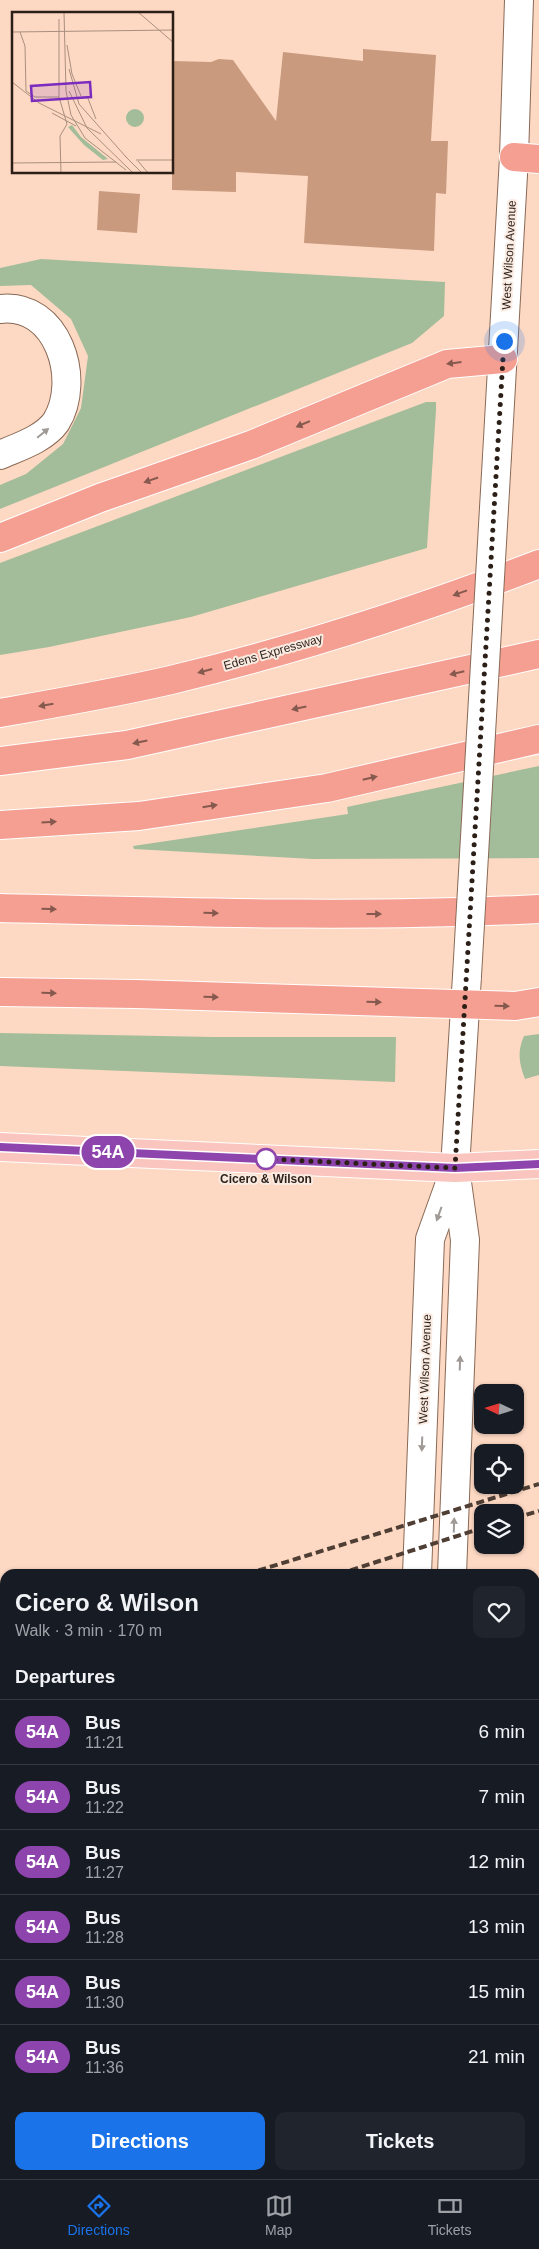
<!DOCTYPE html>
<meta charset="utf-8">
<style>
:root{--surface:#171b24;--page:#20242c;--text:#f1f3f6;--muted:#9ea1a6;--line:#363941;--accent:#1a73e8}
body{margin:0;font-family:Helvetica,sans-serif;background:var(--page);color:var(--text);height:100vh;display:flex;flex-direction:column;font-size:19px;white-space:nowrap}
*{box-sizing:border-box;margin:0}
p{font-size:16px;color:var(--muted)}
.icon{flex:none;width:28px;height:28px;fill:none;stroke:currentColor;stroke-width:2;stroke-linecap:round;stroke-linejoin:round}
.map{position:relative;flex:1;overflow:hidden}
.side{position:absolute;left:0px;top:1569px;width:540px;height:611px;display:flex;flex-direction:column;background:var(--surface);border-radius:15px 15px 0 0;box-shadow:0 1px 4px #0004}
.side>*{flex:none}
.badge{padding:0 10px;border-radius:16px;font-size:18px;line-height:32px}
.needle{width:32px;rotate:274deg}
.tools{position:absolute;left:474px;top:1384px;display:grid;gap:10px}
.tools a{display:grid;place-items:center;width:50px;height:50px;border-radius:10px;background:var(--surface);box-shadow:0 1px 4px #0004;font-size:25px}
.you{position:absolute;width:25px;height:25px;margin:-12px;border:4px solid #fff;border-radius:50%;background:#1a73e8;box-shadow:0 0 0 8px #1a73e833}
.map>.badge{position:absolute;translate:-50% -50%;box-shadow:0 0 0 2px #fff}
h2{padding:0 15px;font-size:19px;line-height:45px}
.round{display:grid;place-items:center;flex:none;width:52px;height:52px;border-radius:10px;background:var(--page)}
.summary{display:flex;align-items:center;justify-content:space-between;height:85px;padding:0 15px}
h1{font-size:24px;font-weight:600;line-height:38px}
.button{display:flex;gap:10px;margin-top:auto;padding:10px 15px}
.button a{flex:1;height:58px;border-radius:10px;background:var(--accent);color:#fff;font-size:20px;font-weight:600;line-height:58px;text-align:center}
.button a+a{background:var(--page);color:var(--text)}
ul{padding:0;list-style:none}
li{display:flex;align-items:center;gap:15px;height:65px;padding:0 15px;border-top:1px solid var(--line)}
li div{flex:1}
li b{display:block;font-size:19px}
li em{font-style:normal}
li .badge{min-width:55px;font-weight:700;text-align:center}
.tab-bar{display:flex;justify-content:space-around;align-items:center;height:70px;border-top:1px solid var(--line);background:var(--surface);font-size:14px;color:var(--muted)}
.tab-bar a{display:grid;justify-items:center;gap:2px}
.tab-bar .active{color:var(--accent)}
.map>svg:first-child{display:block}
.green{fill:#a3bd9a}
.building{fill:#c99a7e}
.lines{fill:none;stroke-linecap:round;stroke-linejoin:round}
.minor-casing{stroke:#896956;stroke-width:30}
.major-casing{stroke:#fff;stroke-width:30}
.highway-casing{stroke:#fff;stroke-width:30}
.minor{stroke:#fff;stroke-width:28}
.major{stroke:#f9c5be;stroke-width:28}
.highway{stroke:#f59f92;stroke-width:28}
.rail{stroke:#4f3e34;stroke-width:4;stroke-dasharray:8 4;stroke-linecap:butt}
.minor-bridge-casing{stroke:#896956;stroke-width:30;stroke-linecap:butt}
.minor-bridge{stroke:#fff;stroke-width:28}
.oneway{fill:#86594e}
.oneway2{fill:#a09a97}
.line-casing{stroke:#fff;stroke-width:11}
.line{stroke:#8e44ad;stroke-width:8}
.walk{stroke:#2c1f17;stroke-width:5;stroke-dasharray:0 9}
.stop-dot{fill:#fff;stroke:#8e44ad;stroke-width:2.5}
.labels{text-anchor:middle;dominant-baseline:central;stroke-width:4;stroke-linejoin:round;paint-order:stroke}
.street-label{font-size:12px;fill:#2c1f17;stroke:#faebe2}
.stop-label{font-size:12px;font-weight:bold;fill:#2c1f17;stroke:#faebe2}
.inset-road{fill:none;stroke:#a98f7e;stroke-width:1}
.view{fill:#7b2cbf;fill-opacity:0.15;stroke:#7b2cbf;stroke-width:2.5}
.inset-edge{fill:none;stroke:#2c1f17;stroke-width:2.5}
</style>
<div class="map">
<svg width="539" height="2179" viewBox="0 0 539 2179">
<rect width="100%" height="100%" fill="#fdd9c3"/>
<!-- green -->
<g class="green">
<path d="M41,259L445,282L444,316L412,343L0,509V485L26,474L63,444L81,408L88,356L71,319L31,285L0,286V268Z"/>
<path d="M426,402H436V410L427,548L191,617L49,647L0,655V563Z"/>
<path d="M539,766V858L313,859L134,849L133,846L348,814L347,807Z"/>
<path d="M0,1033L214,1037H396L395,1082L0,1066Z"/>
<path d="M539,1034V1075L525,1079C519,1064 517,1051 524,1036Z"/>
<path d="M539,1894V1956L535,1962V1898Z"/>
</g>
<!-- building -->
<g class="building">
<path d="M363,49L436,55L431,141H448L446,194L436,193L434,251L304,243L308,176L236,172V192L172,190V61L211,62L219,59L233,60L276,121L283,52L363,61Z"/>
<path d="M99,191L140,194L137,233L97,230Z"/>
</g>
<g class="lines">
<!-- minor casing -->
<g class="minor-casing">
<g id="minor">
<path d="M0,309C58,302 82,380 56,422C44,439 18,447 0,455"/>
<path d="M497,456L514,157L519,0"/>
<path d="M417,1574L430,1239L454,1172"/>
<path d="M452,1574L465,1240L455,1168L467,976"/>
<path d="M535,1682H539"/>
<path d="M0,2097V2107"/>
<path d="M337,2179L340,2175"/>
</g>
</g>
<!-- major casing -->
<g class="major-casing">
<path id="major" d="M0,1147L455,1168L539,1164"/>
</g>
<!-- highway casing -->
<g class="highway-casing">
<g id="highway">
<path d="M514,157L539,159"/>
<path d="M0,538L100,498L251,445L447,364L503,359"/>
<path d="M0,713C57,703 115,693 171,680C296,650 419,610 539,564"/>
<path d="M0,761L127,745L539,654"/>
<path d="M0,825L139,816L327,788L539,739"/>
<path d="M0,908C180,912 359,918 539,909"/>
<path d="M0,992L136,994L515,1006L539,1002"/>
<path d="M535,2064L539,2059"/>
<path d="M448,2179L451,2175"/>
</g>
</g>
<!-- minor -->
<use href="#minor" class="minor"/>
<!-- major -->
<use href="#major" class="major"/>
<!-- highway -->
<use href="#highway" class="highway"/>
<!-- rail -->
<g class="rail">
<path d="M515,1518L539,1511"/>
<path d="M247,1574L539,1484"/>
<path d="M339,1574L482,1528"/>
<path d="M0,1650L5,1648"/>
<path d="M0,1679L5,1677"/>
<path d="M535,2163L539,2158"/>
<path d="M522,2179L525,2175"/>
</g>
<!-- minor-bridge casing -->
<g class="minor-bridge-casing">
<path id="minor-bridge" d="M467,976L497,456"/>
</g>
<!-- minor-bridge -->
<use href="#minor-bridge" class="minor-bridge"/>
</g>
<!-- one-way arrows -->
<defs><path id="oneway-solid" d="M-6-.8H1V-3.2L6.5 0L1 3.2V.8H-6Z" transform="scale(1.25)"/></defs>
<g class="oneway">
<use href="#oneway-solid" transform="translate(454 363) rotate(173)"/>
<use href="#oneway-solid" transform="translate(303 424) rotate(157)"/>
<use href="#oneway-solid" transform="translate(151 480) rotate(161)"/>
<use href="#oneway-solid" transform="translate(460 593) rotate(160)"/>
<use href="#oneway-solid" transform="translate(205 671) rotate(165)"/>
<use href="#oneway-solid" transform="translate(457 673) rotate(167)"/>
<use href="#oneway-solid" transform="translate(46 705) rotate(170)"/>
<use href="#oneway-solid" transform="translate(299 708) rotate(168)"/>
<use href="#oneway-solid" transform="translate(140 742) rotate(168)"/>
<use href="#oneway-solid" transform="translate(370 778) rotate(-13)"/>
<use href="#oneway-solid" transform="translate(210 806) rotate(-9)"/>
<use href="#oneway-solid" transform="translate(49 822) rotate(-4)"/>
<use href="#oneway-solid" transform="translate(49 909) rotate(2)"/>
<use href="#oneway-solid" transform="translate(211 913) rotate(1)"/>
<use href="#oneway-solid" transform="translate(374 914)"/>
<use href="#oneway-solid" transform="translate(49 993) rotate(1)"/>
<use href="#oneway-solid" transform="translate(211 997) rotate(2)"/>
<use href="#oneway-solid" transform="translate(374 1002) rotate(1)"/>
<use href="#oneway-solid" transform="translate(502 1006) rotate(2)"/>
</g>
<g class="oneway2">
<use href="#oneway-solid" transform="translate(43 433) rotate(-39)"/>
<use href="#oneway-solid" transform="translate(439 1214) rotate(110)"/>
<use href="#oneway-solid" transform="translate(460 1363) rotate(-88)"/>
<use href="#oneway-solid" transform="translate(422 1444) rotate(92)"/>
<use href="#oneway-solid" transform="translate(454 1525) rotate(-88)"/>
</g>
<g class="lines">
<!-- line casing -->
<g class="line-casing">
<path id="line" d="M0,1147L455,1168L539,1164"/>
</g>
<!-- line -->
<use href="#line" class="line"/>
<!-- walk -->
<path class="walk" d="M266,1159L455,1168L504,341"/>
</g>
<!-- markers -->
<circle class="stop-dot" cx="266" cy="1159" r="10"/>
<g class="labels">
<!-- street labels -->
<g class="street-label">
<text transform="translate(509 255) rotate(-87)">West Wilson Avenue</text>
<text transform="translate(273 652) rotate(-16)">Edens Expressway</text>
<text transform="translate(425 1369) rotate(-88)">West Wilson Avenue</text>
</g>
<!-- stop labels -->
<g class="stop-label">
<text x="266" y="1179">Cicero &amp; Wilson</text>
</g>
</g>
<!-- overview -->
<g transform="translate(12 12)">
<rect width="161" height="161" fill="#fdd9c3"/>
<path d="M114 106a9 9 0 1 1 18 0a9 9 0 1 1-18 0ZM60,113L69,125L96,147L91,148L72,133L56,115Z" fill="#a3bd9a"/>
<path class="inset-road" d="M52,0L54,79L59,103L73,126L114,158M126,0L162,31M47,7V85L55,112L48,124L49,161M0,20L162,18M8,20L13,34L14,79L23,85H47M55,33L60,62L69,84M57,57L67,92L115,146M0,70L27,91L89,122M57,79L75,116L121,161M75,84L84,107M40,101L64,114M113,144L130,161M124,148H162M126,149L136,161M0,151L104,150"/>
<path class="view" d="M78,70L79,85L20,89L19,74Z"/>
<rect width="161" height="161" class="inset-edge"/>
</g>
</svg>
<div class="tools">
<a><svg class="needle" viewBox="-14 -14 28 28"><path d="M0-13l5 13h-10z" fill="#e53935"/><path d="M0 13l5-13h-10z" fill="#9ea1a6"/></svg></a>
<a><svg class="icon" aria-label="locate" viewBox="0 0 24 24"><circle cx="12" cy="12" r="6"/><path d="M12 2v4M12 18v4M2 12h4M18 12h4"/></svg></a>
<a><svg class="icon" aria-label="layers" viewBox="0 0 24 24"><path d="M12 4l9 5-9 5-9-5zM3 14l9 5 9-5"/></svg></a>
</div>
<div class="you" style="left:504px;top:341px"></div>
<b class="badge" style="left:108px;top:1152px;background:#8e44ad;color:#fff">54A</b>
<section class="side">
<div class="summary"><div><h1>Cicero &amp; Wilson</h1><p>Walk · 3 min · 170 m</p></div><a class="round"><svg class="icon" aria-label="heart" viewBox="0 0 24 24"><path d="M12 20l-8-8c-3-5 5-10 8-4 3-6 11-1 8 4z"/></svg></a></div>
<h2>Departures</h2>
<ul>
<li><span class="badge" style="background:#8e44ad;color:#fff">54A</span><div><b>Bus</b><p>11:21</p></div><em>6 min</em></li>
<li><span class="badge" style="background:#8e44ad;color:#fff">54A</span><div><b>Bus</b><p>11:22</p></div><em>7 min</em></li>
<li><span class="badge" style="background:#8e44ad;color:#fff">54A</span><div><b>Bus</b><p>11:27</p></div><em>12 min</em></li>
<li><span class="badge" style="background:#8e44ad;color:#fff">54A</span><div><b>Bus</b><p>11:28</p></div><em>13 min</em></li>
<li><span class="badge" style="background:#8e44ad;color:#fff">54A</span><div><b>Bus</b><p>11:30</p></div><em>15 min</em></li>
<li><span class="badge" style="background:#8e44ad;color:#fff">54A</span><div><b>Bus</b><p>11:36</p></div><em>21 min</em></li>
</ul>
<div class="button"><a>Directions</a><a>Tickets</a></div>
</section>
</div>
<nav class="tab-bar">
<a class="active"><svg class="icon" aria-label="directions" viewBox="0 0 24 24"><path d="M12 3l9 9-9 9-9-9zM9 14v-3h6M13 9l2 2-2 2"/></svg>Directions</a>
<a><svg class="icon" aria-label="map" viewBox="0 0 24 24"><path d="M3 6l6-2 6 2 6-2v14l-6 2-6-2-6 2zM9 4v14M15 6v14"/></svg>Map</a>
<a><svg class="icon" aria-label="tickets" viewBox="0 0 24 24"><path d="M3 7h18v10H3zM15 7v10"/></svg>Tickets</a>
</nav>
